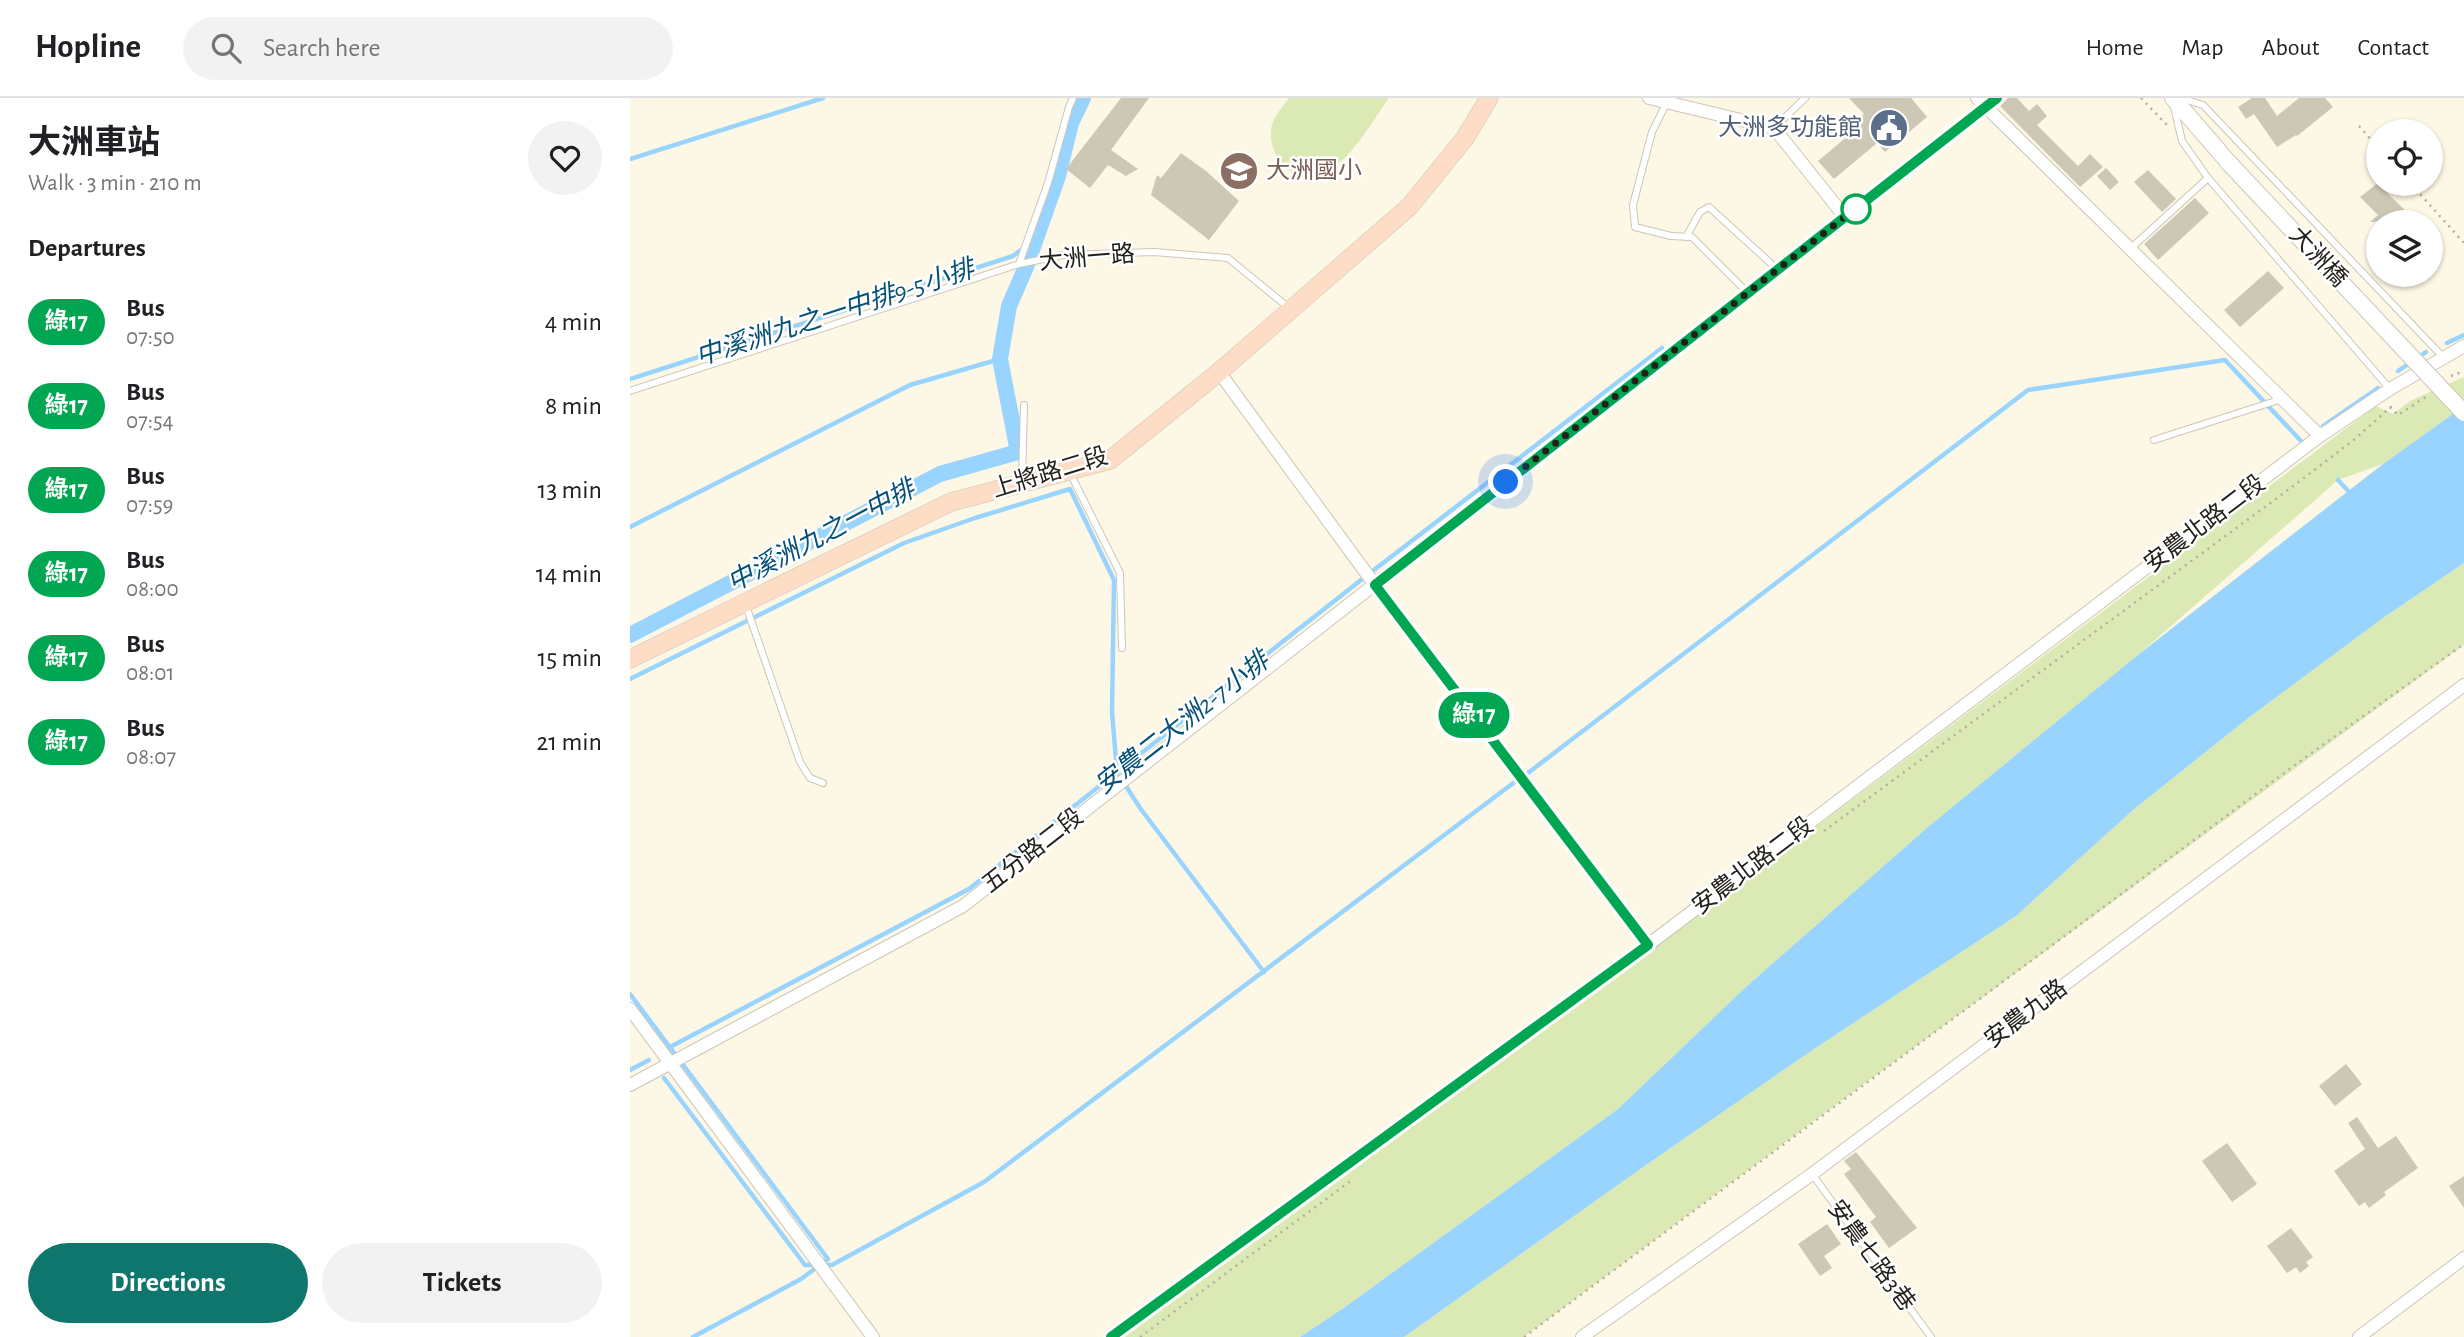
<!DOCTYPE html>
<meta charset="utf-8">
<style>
:root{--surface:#fff;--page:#f2f2f2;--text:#202124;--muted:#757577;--line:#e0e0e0;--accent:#0f766e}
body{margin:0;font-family:"Alegreya Sans","Noto Sans TC",sans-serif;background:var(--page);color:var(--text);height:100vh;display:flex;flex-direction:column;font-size:26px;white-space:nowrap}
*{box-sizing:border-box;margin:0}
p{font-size:23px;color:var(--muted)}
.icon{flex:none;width:38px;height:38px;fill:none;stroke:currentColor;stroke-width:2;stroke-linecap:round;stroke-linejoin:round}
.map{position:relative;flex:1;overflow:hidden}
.panel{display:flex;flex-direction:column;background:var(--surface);width:630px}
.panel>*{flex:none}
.badge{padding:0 14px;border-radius:23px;font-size:24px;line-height:46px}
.tools{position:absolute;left:1736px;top:21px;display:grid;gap:14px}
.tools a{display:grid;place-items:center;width:77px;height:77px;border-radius:50%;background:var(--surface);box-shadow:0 2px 5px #0004;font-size:35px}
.you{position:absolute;width:35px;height:35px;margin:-18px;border:5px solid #fff;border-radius:50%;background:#1a73e8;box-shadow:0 0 0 10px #1a73e833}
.map>.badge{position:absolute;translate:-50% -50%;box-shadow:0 0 0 4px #fff}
h2{padding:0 28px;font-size:26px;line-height:63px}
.round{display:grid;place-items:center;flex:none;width:74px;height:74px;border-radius:37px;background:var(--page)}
.summary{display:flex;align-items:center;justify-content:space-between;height:119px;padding:0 28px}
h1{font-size:33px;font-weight:700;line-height:52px}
.action{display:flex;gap:14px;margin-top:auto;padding:14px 28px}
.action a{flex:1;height:80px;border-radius:42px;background:var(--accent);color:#fff;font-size:28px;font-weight:700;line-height:80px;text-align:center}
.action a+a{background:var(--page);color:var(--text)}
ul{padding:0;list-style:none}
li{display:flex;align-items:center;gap:21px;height:84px;padding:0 28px}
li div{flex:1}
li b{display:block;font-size:26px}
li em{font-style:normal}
li .badge{min-width:77px;font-weight:700;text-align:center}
header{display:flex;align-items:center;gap:42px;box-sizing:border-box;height:98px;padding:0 35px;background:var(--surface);border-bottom:2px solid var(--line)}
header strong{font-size:33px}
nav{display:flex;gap:38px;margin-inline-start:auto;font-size:24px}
.search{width:490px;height:63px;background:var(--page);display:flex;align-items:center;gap:18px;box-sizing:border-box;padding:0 24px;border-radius:38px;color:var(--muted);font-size:26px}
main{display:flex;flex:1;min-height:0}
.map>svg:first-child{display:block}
.green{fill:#dbe9b5}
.water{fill:#99d4fe}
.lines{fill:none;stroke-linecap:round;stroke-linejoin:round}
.stream{stroke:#99d4fe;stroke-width:4.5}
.canal{stroke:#99d4fe;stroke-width:16}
.building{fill:#cdc7b6}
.service-casing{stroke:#cdc6b6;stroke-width:8}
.minor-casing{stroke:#cdc6b6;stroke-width:14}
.tertiary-casing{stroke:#cdc6b6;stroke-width:18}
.secondary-casing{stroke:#cdc6b6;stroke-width:19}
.path{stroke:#b3aea0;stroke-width:2.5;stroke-dasharray:2 5;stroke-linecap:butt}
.service{stroke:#fff;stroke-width:6}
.minor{stroke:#fff;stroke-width:12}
.tertiary{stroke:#fff;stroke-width:16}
.secondary{stroke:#fdddc5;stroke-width:18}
.tertiary-bridge-casing{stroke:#cdc6b6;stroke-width:18;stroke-linecap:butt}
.tertiary-bridge{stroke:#fff;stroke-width:16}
.line-casing{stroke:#fff;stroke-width:16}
.line{stroke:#00a651;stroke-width:10}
.walk{stroke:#221f19;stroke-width:7;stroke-dasharray:0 12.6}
.stop-dot{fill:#fff;stroke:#00a651;stroke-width:3.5}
.labels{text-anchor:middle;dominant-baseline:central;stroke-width:5;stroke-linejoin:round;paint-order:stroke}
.service-label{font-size:24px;fill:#4e5e75;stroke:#fff;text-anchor:end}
.education-label{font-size:24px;fill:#785e54;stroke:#fff;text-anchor:start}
.street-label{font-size:24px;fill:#221f19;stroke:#fff}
.water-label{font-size:26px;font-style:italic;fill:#065077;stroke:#fff}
</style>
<header>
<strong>Hopline</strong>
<div class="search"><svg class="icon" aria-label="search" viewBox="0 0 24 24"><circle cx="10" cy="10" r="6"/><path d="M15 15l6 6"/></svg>Search here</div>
<nav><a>Home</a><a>Map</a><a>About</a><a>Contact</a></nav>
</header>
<main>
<section class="panel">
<div class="summary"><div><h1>大洲車站</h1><p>Walk · 3 min · 210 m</p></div><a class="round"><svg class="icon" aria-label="heart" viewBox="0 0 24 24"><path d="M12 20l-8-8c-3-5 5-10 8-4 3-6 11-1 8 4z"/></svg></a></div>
<h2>Departures</h2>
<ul>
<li><span class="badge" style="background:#00a651;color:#fff">綠17</span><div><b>Bus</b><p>07:50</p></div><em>4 min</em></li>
<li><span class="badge" style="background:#00a651;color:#fff">綠17</span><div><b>Bus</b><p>07:54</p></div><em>8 min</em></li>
<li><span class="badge" style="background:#00a651;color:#fff">綠17</span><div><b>Bus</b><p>07:59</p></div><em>13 min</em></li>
<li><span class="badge" style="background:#00a651;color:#fff">綠17</span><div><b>Bus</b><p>08:00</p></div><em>14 min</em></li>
<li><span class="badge" style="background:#00a651;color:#fff">綠17</span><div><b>Bus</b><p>08:01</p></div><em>15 min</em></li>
<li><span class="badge" style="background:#00a651;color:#fff">綠17</span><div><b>Bus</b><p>08:07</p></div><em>21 min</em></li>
</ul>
<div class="action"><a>Directions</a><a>Tickets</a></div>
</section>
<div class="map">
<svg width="1834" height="1239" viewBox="0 0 1834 1239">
<rect width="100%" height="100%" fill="#fdf7e5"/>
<!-- green -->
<g class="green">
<path d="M659,0H759C743,22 721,62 697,73C667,88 639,65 641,32C642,20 652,10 659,0Z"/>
<path d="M1834,279V308L1753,366L1708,382L1509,556L1298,729L1118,887L988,1011L715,1209L670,1239H493L1022,852L1746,308L1763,316L1780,303Z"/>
<path d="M1834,465V547L1219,997L894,1239H774L1016,1067L1184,951L1386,818L1503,712L1617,621L1753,520Z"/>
</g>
<!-- water -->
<path class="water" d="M1834,308V465L1753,520L1617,621L1503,712L1386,818L1184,951L1016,1067L774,1239H670L715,1209L988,1011L1118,887L1298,729L1509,556L1753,366Z"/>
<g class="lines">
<!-- stream -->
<g class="stream">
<path d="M0,61L193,0"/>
<path d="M1817,245L1834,237"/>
<path d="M1768,273L1796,254"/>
<path d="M0,281L383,158L406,141"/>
<path d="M1693,328L1748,290"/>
<path d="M1708,382L1722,397"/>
<path d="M0,429L280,287L370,261"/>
<path d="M0,581L274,445L345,420L440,391L484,482L482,614L487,674L510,710L634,874"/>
<path d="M898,675L1398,292L1595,262L1672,344"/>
<path d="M0,896L198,1161L171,1181L63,1239"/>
<path d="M40,949L339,791L731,482L1032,250"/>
<path d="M0,972L19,962"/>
<path d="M34,980L175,1167H185"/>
<path d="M194,1167H202L354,1084L886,683"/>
</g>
<!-- canal -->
<path class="canal" d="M0,537L310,376L388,354L370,261L379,208L396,169L428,78L441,25L453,0"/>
</g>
<!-- building -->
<g class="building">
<path d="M491,0H519L481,52L508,71L496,78L478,67L460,90L436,71Z"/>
<path d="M1219,0H1281L1297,19L1255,54L1247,45L1204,81L1188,63L1231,27L1227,22L1234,16Z"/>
<path d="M1378,0H1387L1399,13L1407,6L1417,18L1407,27L1448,68L1460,56L1473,69L1450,89L1370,8Z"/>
<path d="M1622,0H1635L1647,18L1669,0H1695L1703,9L1667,38L1666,37L1647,49L1624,16L1616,21L1608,9Z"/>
<path d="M551,55L576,73L609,103L579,142L521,97L527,77L531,80Z"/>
<path d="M1476,70L1489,84L1480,92L1467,78Z"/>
<path d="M1518,72L1546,101L1532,114L1504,84Z"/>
<path d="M1748,85V86L1787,124H1740L1748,117L1730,99Z"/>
<path d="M1565,100L1579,115L1528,162L1514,146Z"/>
<path d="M1638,173L1654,190L1610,229L1594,212Z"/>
<path d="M1716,966L1732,986L1705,1008L1689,988Z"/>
<path d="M1727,1019L1748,1050L1766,1038L1788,1070L1754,1094L1756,1097L1739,1110L1735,1104L1729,1108L1704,1073L1735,1051L1718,1025Z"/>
<path d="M1597,1045L1627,1086L1602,1104L1572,1063Z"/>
<path d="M1226,1054L1287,1130L1259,1150L1240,1124L1246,1119L1214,1076L1221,1071L1214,1063Z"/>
<path d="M1834,1078V1110L1819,1088Z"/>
<path d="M1197,1126L1211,1146L1194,1158L1202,1170L1190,1178L1168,1146Z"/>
<path d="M1661,1130L1683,1159L1676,1164L1679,1168L1670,1175L1666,1169L1657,1175L1637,1148Z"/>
</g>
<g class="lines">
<!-- service casing -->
<g class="service-casing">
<g id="service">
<path d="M1550,0L1573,7L1813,259"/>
<path d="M1037,4L1022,34L1003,107L1005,129L1041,138L1062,139L1118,195"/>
<path d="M1544,9L1552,43L1578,80L1760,291"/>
<path d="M1144,30L1175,0"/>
<path d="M1056,139L1070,114L1079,109L1147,171"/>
<path d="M1500,151L1578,80"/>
<path d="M389,166L418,85L439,9L443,0"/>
<path d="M0,293L389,166L433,157L524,154L598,160L659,210"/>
<path d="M1524,342L1652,301"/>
<path d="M440,375L490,475L492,550"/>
<path d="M392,383L394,307"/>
<path d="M115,505L170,664L180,680L193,685"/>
<path d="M1182,1076L1301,1239"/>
</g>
</g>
<!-- minor casing -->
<g class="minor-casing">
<g id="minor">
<path d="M1019,0L1144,30L1215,119"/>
<path d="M1347,0L1690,338"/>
<path d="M589,274L745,487L1018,847"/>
<path d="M0,911L243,1239"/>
<path d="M0,987L333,808L1367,0"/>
<path d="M481,1239L1018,847L1690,338L1760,291L1834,248"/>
<path d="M952,1239L1182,1076L1834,587"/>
<path d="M1729,1239L1834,1160"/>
</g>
</g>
<!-- tertiary casing -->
<g class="tertiary-casing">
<path id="tertiary" d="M1543,0L1599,65"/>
</g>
<!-- secondary casing -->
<g class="secondary-casing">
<path id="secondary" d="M0,561L321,404L480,362L589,274L779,109L835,40L859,0"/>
</g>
<!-- path -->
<g class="path">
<path d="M1511,0L1537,27"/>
<path d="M1729,28L1748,50"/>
<path d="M1781,86L1834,145"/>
<path d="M1821,278L1834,273"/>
<path d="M1760,309L1768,317L1797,298"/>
<path d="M1194,733L1654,395L1725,341L1763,307"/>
<path d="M510,1239L722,1082"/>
<path d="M894,1239L1669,664L1834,546"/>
</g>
<!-- service -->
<use href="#service" class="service"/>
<!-- minor -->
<use href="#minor" class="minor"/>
<!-- tertiary -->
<use href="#tertiary" class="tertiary"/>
<!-- secondary -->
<use href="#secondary" class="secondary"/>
<!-- tertiary-bridge casing -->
<g class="tertiary-bridge-casing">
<path id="tertiary-bridge" d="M1599,65L1834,315"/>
</g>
<!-- tertiary-bridge -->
<use href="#tertiary-bridge" class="tertiary-bridge"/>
</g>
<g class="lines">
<!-- line casing -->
<g class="line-casing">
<path id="line" d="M481,1239L1018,847L745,487L1367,0"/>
</g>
<!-- line -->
<use href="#line" class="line"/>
<!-- walk -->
<path class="walk" d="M876,384L1235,103L1226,111"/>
</g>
<!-- icons -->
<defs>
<g id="civic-disc" transform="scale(2.0125)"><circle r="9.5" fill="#5c6f8a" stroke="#fff"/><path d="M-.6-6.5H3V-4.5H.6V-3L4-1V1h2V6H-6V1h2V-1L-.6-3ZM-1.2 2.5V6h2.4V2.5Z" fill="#fff"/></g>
<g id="school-disc" transform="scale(2.0125)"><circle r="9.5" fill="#8d6e63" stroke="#fff"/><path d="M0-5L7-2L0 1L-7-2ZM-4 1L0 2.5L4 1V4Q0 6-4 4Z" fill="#fff"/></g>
</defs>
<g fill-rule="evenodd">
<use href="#civic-disc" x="1259" y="30"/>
<use href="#school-disc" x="609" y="73"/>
</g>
<!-- markers -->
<circle class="stop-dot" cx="1226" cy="111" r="14"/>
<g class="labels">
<!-- service labels -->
<g class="service-label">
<text x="1232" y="30">大洲多功能館</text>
</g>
<!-- education labels -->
<g class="education-label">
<text x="636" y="73">大洲國小</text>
</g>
<!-- street labels -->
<g class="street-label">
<text transform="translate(1688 159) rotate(47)">大洲橋</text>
<text transform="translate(457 160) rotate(-5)">大洲一路</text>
<text transform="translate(420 375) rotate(-17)">上將路二段</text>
<text transform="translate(1575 426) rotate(-37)">安農北路二段</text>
<text transform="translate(403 753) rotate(-38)">五分路二段</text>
<text transform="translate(1123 768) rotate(-37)">安農北路二段</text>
<text transform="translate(1396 916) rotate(-37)">安農九路</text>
<text transform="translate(1241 1158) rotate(54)">安農七路3巷</text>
</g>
<!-- water labels -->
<g class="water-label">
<text transform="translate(205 215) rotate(-18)">中溪洲九之一中排9-5小排</text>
<text transform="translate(191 438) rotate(-28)">中溪洲九之一中排</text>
<text transform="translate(552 625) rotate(-38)">安農二大洲2-7小排</text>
</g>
</g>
</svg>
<div class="tools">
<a><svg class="icon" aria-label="locate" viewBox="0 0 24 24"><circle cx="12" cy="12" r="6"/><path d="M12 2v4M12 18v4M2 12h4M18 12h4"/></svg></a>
<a><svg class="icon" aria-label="layers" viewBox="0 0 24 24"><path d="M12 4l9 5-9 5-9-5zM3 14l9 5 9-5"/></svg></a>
</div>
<div class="you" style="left:876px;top:384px"></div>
<b class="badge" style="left:844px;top:617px;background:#00a651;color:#fff">綠17</b>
</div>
</main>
